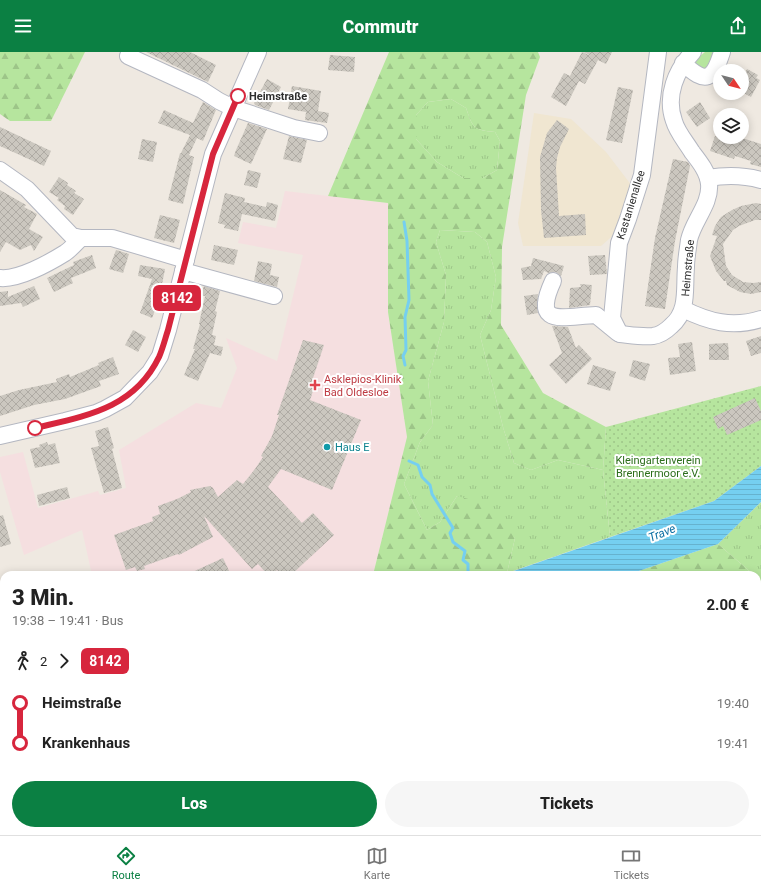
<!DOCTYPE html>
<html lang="de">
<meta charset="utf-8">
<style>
:root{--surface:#fff;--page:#f6f6f6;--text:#222;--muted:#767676;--line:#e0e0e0;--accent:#0b8043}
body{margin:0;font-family:Roboto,sans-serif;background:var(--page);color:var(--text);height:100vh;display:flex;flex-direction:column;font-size:15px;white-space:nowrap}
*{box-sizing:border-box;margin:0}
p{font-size:13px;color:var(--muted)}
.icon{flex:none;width:22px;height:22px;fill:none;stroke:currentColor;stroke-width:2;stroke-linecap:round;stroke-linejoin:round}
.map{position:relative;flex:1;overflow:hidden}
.drawer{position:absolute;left:0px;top:519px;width:761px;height:264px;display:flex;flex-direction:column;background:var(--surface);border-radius:12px 12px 0 0;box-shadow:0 2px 10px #0003}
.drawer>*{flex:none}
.badge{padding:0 8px;border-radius:6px;font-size:14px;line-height:26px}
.needle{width:26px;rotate:125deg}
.tools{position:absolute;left:713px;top:12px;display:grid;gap:8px}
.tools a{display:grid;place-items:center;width:36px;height:36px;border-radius:50%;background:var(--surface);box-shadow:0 2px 10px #0003;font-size:20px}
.map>.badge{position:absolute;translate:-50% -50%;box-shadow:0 0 0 2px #fff}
.legs{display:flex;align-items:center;gap:6px;height:44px;padding:0 12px;font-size:13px}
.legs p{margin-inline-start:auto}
.summary{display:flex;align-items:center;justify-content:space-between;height:68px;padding:0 12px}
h1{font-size:22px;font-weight:800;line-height:30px}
.primary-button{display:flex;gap:8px;margin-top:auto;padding:8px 12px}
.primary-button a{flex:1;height:46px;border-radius:24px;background:var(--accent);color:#fff;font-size:16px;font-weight:800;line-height:46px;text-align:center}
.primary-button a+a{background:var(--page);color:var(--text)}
ul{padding:0 12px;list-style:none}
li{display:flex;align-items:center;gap:14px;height:40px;font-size:15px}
li i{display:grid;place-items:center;width:6px;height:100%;margin:0 5px;background:currentColor}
li i::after{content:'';width:10px;height:10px;margin:-5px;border:3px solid;border-radius:50%;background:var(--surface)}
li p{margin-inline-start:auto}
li:first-child i{background:linear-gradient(#0000 50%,currentColor 0)}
li:last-child i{background:linear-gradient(currentColor 50%,#0000 0)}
header{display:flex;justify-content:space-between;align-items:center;height:52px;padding:0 12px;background:var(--accent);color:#fff;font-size:18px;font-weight:800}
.tab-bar{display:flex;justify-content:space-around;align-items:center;height:56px;border-top:1px solid var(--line);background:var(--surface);font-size:11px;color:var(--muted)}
.tab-bar a{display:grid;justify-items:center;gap:2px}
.tab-bar .active{color:var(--accent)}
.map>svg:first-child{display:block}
.education{fill:#f0e6d1}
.medical{fill:#f5dfe0}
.grass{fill:url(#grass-tufts)}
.forest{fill:url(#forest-firs);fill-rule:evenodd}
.park{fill:#b6e59e}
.garden{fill:url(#garden-dots)}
.water{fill:url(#water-rules)}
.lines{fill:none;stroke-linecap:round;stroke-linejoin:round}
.stream{stroke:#75cff0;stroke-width:3}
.building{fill:url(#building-cross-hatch)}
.minor-casing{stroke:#b4b7c1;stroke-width:18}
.minor{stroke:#fff;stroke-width:16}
.line-1-casing{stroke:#fff;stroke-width:9}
.line-1{stroke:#d7263d;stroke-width:6}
.stop-1-dot{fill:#fff;stroke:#d7263d;stroke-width:2}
.health-dot{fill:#e0444e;stroke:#fff;stroke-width:1.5}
.culture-dot{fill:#0f9aa8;stroke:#fff;stroke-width:1.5}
.labels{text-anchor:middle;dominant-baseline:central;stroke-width:4;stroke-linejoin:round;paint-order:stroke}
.stop-label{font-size:11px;font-weight:bold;fill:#2e2e2e;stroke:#fff;text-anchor:start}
.street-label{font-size:11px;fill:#2e2e2e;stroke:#fff}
.health-label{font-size:11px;fill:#be3a42;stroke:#fff;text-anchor:start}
.culture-label{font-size:11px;fill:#0d838f;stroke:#fff;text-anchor:start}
.park-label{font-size:11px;fill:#2c6e1b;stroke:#fff}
.water-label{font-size:12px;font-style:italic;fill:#0d6fa3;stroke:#fff}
</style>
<header><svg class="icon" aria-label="menu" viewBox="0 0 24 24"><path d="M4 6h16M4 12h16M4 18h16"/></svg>Commutr<svg class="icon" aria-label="share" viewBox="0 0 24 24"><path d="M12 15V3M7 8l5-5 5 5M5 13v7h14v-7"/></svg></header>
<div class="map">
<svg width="761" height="783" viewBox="0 0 761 783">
<defs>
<pattern id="grass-tufts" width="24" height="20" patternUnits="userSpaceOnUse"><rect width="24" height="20" fill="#b6e59e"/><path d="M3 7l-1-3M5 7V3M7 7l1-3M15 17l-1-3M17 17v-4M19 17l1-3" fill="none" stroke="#9dc588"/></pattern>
<pattern id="forest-firs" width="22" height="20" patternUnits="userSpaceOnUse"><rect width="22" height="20" fill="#b6e59e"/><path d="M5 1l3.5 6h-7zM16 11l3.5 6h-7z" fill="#9dc588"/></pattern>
<pattern id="garden-dots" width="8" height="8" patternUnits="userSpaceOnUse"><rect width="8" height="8" fill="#b6e59e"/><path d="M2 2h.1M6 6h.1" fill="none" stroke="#9dc588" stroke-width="1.8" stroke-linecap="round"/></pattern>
<pattern id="water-rules" width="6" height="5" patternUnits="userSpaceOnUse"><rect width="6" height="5" fill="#75cff0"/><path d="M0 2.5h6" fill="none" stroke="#66b2ce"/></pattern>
<pattern id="building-cross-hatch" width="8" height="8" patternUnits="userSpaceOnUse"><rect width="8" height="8" fill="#cbc7bf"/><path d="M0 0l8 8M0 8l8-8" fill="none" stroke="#afaba4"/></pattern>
</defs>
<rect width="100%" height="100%" fill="#efe9e1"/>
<!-- education -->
<path class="education" d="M534,61L571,67L606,100L632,134L617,180L601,194H523L518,171Z"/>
<!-- medical -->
<path class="medical" d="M285,139L388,151V260L407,385L373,523H92L82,478L24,503L0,420V405L23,400L38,456L98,439L100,443L126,436L119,398L196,351L221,356L237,316L226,286L277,309L303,203L238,191L243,170L276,176Z"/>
<!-- grass -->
<g class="grass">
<path d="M451,47L466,56C473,76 473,78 495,80L500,89L497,118L483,126H463L437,110L416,87V63L428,50Z"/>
<path d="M440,178L475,180L487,190L496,225L491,258L480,283L503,375L514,411L531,418L558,408L603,418L610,485L507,521L515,486L457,444L440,470L427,478L404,432L420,390L433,373L428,329L444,270L446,223L436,190Z"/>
<path d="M761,450V529L757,525V523H754L718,492Z"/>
<path d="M761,607V783H736V779H757V629Z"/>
<path d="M24,779H331L329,783H21Z"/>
</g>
<!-- forest -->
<g class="forest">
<path d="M0,0H85L51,69H10L0,62Z"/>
<path d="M389,0H538L540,5L526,43L502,195L501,273L543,341L606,375L603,418L558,408L531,418L514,411L503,375L480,283L491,258L496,225L487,190L475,180L440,178L436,190L446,223L444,270L428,329L433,373L420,390L404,432L427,478L440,470L457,444L491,453L515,486L507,521L502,523H373L407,385L388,260V151L328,144ZM451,47L466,56C473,76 473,78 495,80L500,89L497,118L483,126H463L437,110L416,87V63L428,50Z"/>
<path d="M718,492L754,523H627Z"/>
<path d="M757,525L761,529V607L757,629Z"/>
<path d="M602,779H736V783H603Z"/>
</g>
<!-- park -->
<path class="park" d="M705,0H717L705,20L693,10Z"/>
<!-- garden -->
<path class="garden" d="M761,334V414L714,449L610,485L603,418L606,375Z"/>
<!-- water -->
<g class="water">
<path d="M761,414V450L718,492L627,523H502L714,449Z"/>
<path d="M4,750V779H24L21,783H0V755Z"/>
</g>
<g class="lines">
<!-- stream -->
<g class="stream">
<path d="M404,170L407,189L409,248L405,265L406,298L403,304L405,313"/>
<path d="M409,409L418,413L422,425L430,433L432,442L453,476L450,481L453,490L465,499L463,508L468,512V523"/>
<path d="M406,779V783"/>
<path d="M629,779V783"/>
</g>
</g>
<!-- building -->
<g class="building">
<path d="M146,0H190L216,13L208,30Z"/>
<path d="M582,0L591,4L584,0H612L606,12L598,8L585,32L579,29L566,54L551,45L564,21L570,24Z"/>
<path d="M330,3L355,5L354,20L328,18Z"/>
<path d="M747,17L758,23L756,26L760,28L751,45L742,40V27Z"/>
<path d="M267,27L281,35L269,58L255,53L254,51Z"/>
<path d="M292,34L321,39L318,59L329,61L327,71L305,68L306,60L288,57Z"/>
<path d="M618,35L633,38L622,91L606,88Z"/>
<path d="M203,50L216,58L203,89L197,86L189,103L194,105L183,152L168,148L180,101H181L190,83L158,71L164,58L193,71Z"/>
<path d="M700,50L710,66L697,75L686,60Z"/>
<path d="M557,68L569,77L560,95L557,106L556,116L559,164L585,162L586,183L544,186L541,158L540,105L547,81Z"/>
<path d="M248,71L267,77L251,112L234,104L236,98Z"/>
<path d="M0,75L51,99L44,114L0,94Z"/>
<path d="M289,84L307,88L301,111L283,107Z"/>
<path d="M715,84L727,88L728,85H739L761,92V115L750,112L751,109L735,104L734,107L710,99Z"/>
<path d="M142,87L157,90L153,110L138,107Z"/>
<path d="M673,107L688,110L690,114L675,189L665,257L645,254L655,186Z"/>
<path d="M248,118L261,121L257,136L244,133Z"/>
<path d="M59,125L68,131L67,133L76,139L74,141L84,147L73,163L64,157L65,154L57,148L59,146L49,140Z"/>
<path d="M0,138L26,153L24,155L37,162L29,177L43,185L34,199L31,193L20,198L6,190L0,200Z"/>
<path d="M225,141L245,146L244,150L266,155L267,150L278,153L275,169L242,162L238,179L224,176L225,173L218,171Z"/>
<path d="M756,151L761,152V168H755L739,174L733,178L723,192L726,214L732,223L743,230L753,231L761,230V240L751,242L740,240L727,233L726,229H724L716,219L710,204L717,184L712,183L715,174L721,165L732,158L741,154Z"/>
<path d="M160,163L180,168L174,191L154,186Z"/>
<path d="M214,193L238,198L234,213L211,208Z"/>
<path d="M116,198L129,202L123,221L109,217Z"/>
<path d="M92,203L96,216L71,226L73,231L54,240L47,226L74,213L73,210Z"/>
<path d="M605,203L607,222L590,223L588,204Z"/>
<path d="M533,206L564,214L561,224L556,220L549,221L544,219L541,227L523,228L521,216L531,214Z"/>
<path d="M258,209L272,212L270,223L279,225L277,235L254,229Z"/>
<path d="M140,213L165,217L159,248L152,266L140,261L152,227L138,224Z"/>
<path d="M580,232L592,233L590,253L569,256L570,236L581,235Z"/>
<path d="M34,234L40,247L23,255L21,251L0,254V240L8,239V245Z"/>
<path d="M204,234L220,239L215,259L217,260L212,283L216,284L214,293L223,295L221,304L210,301L198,329L184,323L195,297H193L200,272H199L205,244L201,243Z"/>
<path d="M538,242L537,254L538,261L527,263L524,244Z"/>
<path d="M552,274L568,275L576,296L579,293L592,307L566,332L549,313L562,301Z"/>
<path d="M133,278L146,285L138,300L125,293Z"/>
<path d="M761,284V301L751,304L746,289Z"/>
<path d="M303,288L324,293L312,329L316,330L310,348L361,368L332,438L281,417L268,435L302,471L313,461L334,483L291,523H281L277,518L272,523H268L258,512L252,517L204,464L213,485L179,503L178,502L144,514L145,517L137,519L135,515L126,518L114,483L153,469L152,465L160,462L158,454L177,447L191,440L190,438L210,434L213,436L218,445L237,428L243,432L255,417L263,405L261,404L272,384L279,363H277Z"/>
<path d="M692,290L696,319L670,323L668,306L680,305L678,292Z"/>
<path d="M728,291L729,308H709V292Z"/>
<path d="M113,305L119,322L99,329L101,334L65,347L34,353L0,364V344L19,338L57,330L56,327L69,322L70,325L99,313L98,311Z"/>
<path d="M633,308L650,312L645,329L629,324Z"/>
<path d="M593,313L616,320L610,339L587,332Z"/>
<path d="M755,346L761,359V368L727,383L723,374L718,377L713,365Z"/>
<path d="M108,375L114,396L112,397L122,436L104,441L91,396L99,394L95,379Z"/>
<path d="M47,390L48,393L55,391L60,411L35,416L30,397L40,395L39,393Z"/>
<path d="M67,435L70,446L39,454L37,443Z"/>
<path d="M3,463L11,492L0,495V464Z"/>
<path d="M223,506L231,523H186Z"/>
</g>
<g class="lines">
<!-- minor casing -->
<g class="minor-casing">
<g id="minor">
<path d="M128,4L202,38L219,49L233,56L294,76L319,81"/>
<path d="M683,11C706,33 713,28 722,0"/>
<path d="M0,118L27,137L72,184L81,186"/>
<path d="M708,126C726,123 743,123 761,128"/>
<path d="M183,219L274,244"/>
<path d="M0,226C18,228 49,211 65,201C71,197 76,191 81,186H112L186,208"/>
<path d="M553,229C531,277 564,264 596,263L618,281"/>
<path d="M683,257C709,270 732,276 761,267"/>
<path d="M620,282C630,283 642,285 653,284C660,283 666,279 671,274C689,259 684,237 686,215C686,206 688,197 689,188C693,169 711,152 709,132C708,120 699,109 692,100C686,90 677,80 674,69C665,44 676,18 693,0"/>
<path d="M620,282L612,266L619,191L628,167L642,123L658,0"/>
<path d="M0,384L65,369L96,361L105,357L125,346L150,320L160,304L168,278L213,102L258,0"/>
</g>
</g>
<!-- minor -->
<use href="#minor" class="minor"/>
</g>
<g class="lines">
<!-- line-1 casing -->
<g class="line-1-casing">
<path id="line-1" d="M35,376C85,364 134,357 159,305C163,296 165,287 168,278L213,102L238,44"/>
</g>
<!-- line-1 -->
<use href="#line-1" class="line-1"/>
</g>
<!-- markers -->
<g class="stop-1-dot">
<circle cx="238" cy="44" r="7"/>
<circle cx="35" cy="376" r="7"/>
</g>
<path class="health-dot" d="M313 327h4v4h4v4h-4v4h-4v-4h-4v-4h4z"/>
<circle class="culture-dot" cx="327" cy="395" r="4"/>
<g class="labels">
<!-- stop labels -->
<g class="stop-label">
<text x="249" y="44">Heimstraße</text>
</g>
<!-- street labels -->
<g class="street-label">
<text transform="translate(631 153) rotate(-73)">Kastanienallee</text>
<text transform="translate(688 216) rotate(-85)">Heimstraße</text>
</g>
<!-- health labels -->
<g class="health-label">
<text x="324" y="327">Asklepios-Klinik<tspan x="324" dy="13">Bad Oldesloe</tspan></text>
</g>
<!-- culture labels -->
<g class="culture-label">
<text x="335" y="395">Haus E</text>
</g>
<!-- park labels -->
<g class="park-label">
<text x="658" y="408">Kleingartenverein<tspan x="658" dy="13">Brennermoor e.V.</tspan></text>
</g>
<!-- water labels -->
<g class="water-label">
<text transform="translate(662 481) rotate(-22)">Trave</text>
</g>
</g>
</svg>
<div class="tools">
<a><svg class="needle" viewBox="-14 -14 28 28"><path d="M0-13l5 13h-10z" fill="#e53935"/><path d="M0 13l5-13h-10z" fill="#767676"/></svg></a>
<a><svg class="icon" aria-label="layers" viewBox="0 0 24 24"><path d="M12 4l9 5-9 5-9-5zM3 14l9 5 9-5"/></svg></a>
</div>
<b class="badge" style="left:177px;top:246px;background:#d7263d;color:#fff">8142</b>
<section class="drawer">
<div class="summary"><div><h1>3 Min.</h1><p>19:38 – 19:41 · Bus</p></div><b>2.00 €</b></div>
<div class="legs"><svg class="icon" aria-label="walk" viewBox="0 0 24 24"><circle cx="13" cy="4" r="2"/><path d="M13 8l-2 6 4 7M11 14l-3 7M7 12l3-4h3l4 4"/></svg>2<svg class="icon" aria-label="forward" viewBox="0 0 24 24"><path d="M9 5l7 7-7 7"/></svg><b class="badge" style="background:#d7263d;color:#fff">8142</b></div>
<ul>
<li><i style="color:#d7263d"></i><b>Heimstraße</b><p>19:40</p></li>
<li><i style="color:#d7263d"></i><b>Krankenhaus</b><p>19:41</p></li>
</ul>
<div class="primary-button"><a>Los</a><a>Tickets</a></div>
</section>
</div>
<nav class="tab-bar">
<a class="active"><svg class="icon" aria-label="directions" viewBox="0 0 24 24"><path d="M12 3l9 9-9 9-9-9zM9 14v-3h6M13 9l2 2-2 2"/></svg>Route</a>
<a><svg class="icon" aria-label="map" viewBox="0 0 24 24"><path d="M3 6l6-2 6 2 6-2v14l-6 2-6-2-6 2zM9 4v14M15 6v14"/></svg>Karte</a>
<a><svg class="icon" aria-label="tickets" viewBox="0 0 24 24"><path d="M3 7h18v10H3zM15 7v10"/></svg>Tickets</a>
</nav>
